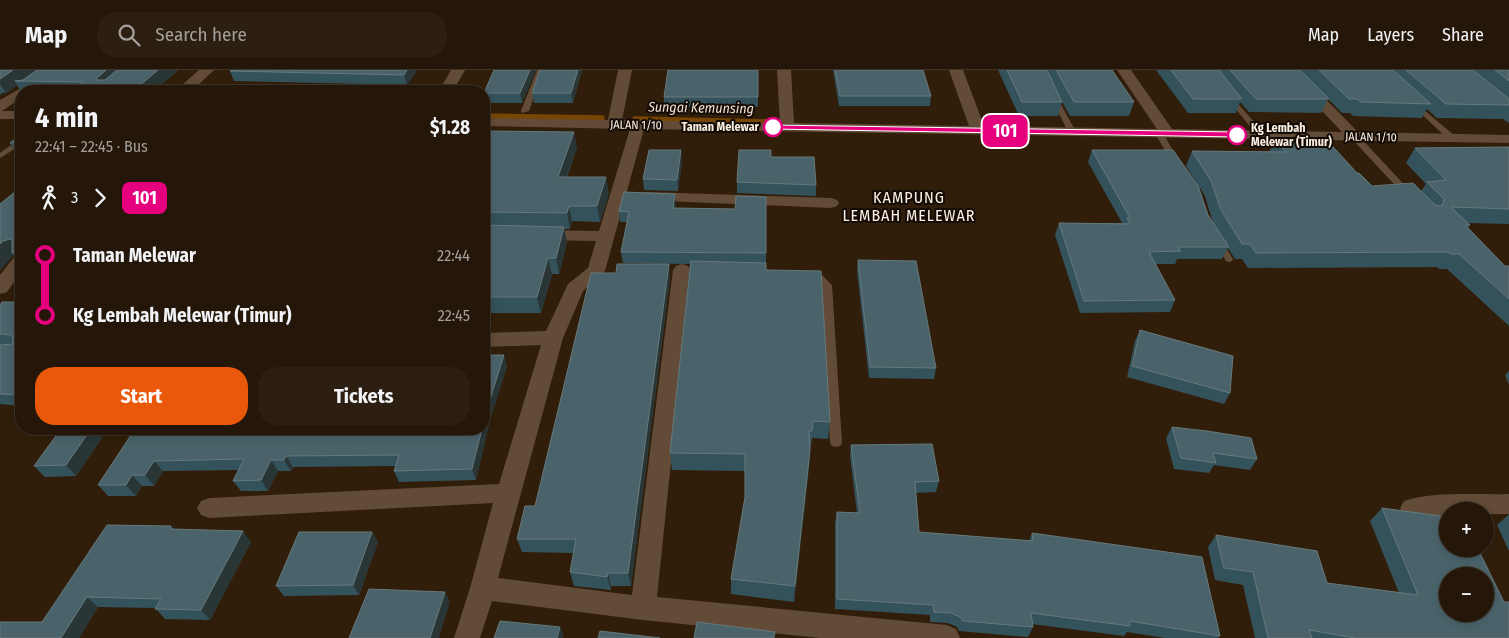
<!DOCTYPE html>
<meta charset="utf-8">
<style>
:root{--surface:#241608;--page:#2c1f12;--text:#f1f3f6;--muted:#a39f9c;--line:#413529;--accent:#ea580c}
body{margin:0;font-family:"Fira Sans Condensed",sans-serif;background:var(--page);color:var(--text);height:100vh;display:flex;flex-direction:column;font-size:19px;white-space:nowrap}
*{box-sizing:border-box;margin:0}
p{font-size:16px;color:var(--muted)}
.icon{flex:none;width:28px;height:28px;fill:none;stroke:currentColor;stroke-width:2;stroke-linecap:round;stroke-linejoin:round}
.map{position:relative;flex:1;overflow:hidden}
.details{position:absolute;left:15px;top:15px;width:475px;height:350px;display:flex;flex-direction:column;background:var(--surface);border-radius:20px;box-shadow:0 2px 8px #0003,0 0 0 1px var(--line)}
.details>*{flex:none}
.badge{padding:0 10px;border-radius:8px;font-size:18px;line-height:32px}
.controls{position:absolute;left:1439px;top:432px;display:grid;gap:10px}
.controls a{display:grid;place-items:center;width:55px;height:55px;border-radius:50%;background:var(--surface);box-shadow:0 2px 8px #0003,0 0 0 1px var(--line);font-size:25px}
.map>.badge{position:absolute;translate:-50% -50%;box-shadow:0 0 0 2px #fff}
.legs{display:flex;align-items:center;gap:8px;height:55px;padding:0 20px;font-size:16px}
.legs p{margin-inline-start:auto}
.summary{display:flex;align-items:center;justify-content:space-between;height:85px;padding:0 20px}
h1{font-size:28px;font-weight:700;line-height:38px}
.primary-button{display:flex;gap:10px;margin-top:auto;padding:10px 20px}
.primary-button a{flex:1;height:58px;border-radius:20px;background:var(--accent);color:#fff;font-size:20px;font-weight:700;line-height:58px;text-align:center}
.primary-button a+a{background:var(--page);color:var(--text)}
ul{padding:0 20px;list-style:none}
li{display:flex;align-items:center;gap:18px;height:60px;font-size:19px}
li i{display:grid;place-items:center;width:8px;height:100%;margin:0 6px;background:currentColor}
li i::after{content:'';width:12px;height:12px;margin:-6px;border:4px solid;border-radius:50%;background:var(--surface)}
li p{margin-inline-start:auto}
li:first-child i{background:linear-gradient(#0000 50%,currentColor 0)}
li:last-child i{background:linear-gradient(currentColor 50%,#0000 0)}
header{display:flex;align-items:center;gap:30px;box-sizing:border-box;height:70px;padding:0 25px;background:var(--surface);border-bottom:1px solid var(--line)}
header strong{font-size:24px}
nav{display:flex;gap:28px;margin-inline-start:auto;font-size:18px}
.search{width:350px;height:45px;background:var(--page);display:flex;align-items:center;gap:12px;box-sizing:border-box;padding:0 18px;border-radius:20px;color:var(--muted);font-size:19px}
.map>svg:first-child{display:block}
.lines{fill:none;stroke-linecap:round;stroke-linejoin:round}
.stream{stroke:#774603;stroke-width:5.5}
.service{fill:#624c38;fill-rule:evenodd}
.minor{fill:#624c38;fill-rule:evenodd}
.wall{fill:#34525b;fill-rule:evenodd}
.shaded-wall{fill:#293635}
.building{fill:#4a636a;stroke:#66797d;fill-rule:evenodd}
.line-1{fill:#e6007e;stroke:#fff}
.stop-1-dot{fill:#fff;stroke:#e6007e;stroke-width:2.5}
.labels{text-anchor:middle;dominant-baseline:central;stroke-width:4;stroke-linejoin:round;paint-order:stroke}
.far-street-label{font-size:12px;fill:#fcefe3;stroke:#120a04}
.far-stop-label{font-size:12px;font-weight:bold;fill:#fcefe3;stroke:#120a04;text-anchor:end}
.far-water-label{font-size:14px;font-style:italic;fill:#f2e0cf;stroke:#120a04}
.neighbourhood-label{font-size:16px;letter-spacing:1px;fill:#fcefe3;stroke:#120a04}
</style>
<header>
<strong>Map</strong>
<div class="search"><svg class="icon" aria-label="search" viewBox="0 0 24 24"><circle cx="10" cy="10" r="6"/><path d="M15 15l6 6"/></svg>Search here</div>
<nav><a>Map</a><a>Layers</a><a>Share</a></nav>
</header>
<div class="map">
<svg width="1509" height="568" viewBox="0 0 1509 568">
<rect width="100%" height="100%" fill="#301e0a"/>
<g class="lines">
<!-- stream -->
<g class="stream">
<path d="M484,46L602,48"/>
<path d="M635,49L768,52"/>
</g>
<!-- service -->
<g class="service">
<path d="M537,0H543L529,41L522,43L521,41Z"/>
<path d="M1054,25L1057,27L1076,62L1075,64H1069L1068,62L1051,27Z"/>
<path d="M1228,27H1232L1264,63V67H1258L1228,29Z"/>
<path d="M1414,35H1418L1455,66V70H1449L1414,37Z"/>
<path d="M1156,61H1162L1163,63L1179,91L1178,93H1172L1171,91L1155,63Z"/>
<path d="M1351,64H1357L1411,122V126H1405L1351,68Z"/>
<path d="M18,70H21V75L0,88V83Z"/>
<path d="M1219,170L1222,171L1233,189L1232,191L1229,192L1226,191L1215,173Z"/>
<path d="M819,204L822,205L832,215L842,373L840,376L836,377L832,376L830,373L822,216L814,207Z"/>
</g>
<!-- minor -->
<g class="minor">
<path d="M199,0H214L194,19L195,21H181L179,19L181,16Z"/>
<path d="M451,0H465L453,21H439Z"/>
<path d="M618,0H632L622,50L780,53L777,0H791L794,53L969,56L949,0H963L984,56L1157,59L1117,0H1131L1172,59L1342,62L1283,0H1297L1358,62L1509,65V73L644,59L605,201L583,221L563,268L498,508L632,525L673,200L676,196L682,194L688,196L691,200L657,527L947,555L956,559L960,568H821L643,550L492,531L480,568H454L470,518L493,433L209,448L201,445L197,438L201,431L209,428L499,414L541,275L484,277V263L546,261L568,214L588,198L596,171L484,169V159L599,161L630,59L484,56V48L608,50Z"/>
<path d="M21,18L27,21H21V28L2,41H21V49H0V30Z"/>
<path d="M647,122L831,128L837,130L839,133L837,136L831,138L641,130L639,127L641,124Z"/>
<path d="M21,184V202L7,222L0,224V205L15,186Z"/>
<path d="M1509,424V444H1485V441H1448V445L1412,448L1404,445L1400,438L1404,431C1434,421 1477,425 1509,424Z"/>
</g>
</g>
<!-- wall -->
<g class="wall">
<path d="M0,0H178L154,21H21L17,15L6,23H2L0,25Z"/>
<path d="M417,0L407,15L234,11L230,1Z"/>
<path d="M494,0H536L522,33H486L484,23Z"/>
<path d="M582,0L573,33H534L532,23Z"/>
<path d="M758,0V37H664V27Z"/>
<path d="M833,0H923L931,26L930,36H839Z"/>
<path d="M998,0H1112L1134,32L1129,46H1070L1061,30L1062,32L1058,46H1019Z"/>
<path d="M1156,0H1509V53L1503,49L1437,48L1427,39L1422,48L1353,46L1350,43H1342L1328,29L1321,43L1249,42L1240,32L1236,43H1188Z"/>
<path d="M484,61L577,77L567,107L609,123L600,152L572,151L570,159H564L567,172L559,204H552L541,243H484Z"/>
<path d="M21,64V86H19L10,73Z"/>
<path d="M1275,70L1357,103L1372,116L1421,121L1426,114L1406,93L1415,78L1509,77V154L1467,153L1470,155L1468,158L1505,196H1509V256L1447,199H1439L1437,197L1248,198L1242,189H1235L1228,178L1222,189H1177L1175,194H1155L1175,230L1170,242L1080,243L1055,165L1059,153H1122L1088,92L1092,80L1197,114L1186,96L1192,81L1269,82ZM1199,116L1205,126L1213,153L1208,145Z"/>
<path d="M771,87L816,115V126L737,123V112Z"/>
<path d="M682,91L678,121L644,120L643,109Z"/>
<path d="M21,117V195L13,185L0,200V134Z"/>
<path d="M766,127V200L830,352L828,369L812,368L811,377H810L809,397L794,532L731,524V509L745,427V401L672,400L670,383L690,194L623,193L621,182L627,152H620L619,141L676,135L675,138L735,139Z"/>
<path d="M858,190L936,298L934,309L869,308L857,201Z"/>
<path d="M670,208L631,516H611V520L574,516L570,502L574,483L522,482L517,469L535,436Z"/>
<path d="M21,232V336L0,334V235Z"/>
<path d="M1140,260L1230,323L1224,334L1127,307L1135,271Z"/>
<path d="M507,296L490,350L476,410L399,412L394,401L395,396L293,397L291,401H278L268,421H241L233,411L238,400L163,401L154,416H142L136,426H108L98,415L135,359Z"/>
<path d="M1509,301V315L1505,305Z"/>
<path d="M1172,357L1257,389L1250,400L1214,395L1209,403L1174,399L1166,368Z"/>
<path d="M59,359H108L76,406L45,407L34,396L60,360Z"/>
<path d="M851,375L939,411L936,422L916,423L919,462L1029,471L1032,463L1220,566L1218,568H1165L1127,562L1124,566L1032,554L1033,557L1028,567L959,561L957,557L948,553L930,552V545L835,539V453L837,442L857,443L850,386Z"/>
<path d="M1382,438L1504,532L1509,568H1255L1243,515L1215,510L1208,477L1216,465L1327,513L1399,523L1370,451Z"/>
<path d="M1509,444V481L1497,455Z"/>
<path d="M171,456L174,459L251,472L210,550L165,549L155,538L98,537L79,568H0L42,552Z"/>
<path d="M372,462L378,472L359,525L284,526L276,516Z"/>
</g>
<!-- shaded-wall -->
<g class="shaded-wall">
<path d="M13,0H39L23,11H15L17,15L6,23L0,14V9Z"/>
<path d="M106,0H126L103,21L96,9Z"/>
<path d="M158,0H178L154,21H133Z"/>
<path d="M407,0H417L407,15L404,5Z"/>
<path d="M530,0H536L522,33L520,23Z"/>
<path d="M578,0H582L573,33L571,23Z"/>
<path d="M574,62L577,77L561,122L558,107Z"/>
<path d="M681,80L682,91L678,121L677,110Z"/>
<path d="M606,107L609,123L600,152L597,136Z"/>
<path d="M675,124L676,135L674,149L673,138Z"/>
<path d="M569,136L572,151L570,159L567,143Z"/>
<path d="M21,151V166L14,157Z"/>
<path d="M564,157L567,172L559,204L556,188Z"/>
<path d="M10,169L20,182L12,183L14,185L0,200V174L3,171Z"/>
<path d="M548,188L552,204L541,243L537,227Z"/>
<path d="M669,194L670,208L631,516L628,503Z"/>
<path d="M504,285L507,296L490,350L476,410L472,399L482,359H484V351L487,339Z"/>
<path d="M21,286V298L16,292Z"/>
<path d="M91,359H108L76,406L66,395Z"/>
<path d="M810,380L809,397L794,532L795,516Z"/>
<path d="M286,386L293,397L291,401L284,390Z"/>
<path d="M271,390L278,401L268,421L261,410Z"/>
<path d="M154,391L163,401L154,416L145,405Z"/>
<path d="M132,405L142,416L136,426L126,415Z"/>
<path d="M243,461L251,472L210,550L201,540Z"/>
<path d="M372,462L378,472L359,525L353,515Z"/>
<path d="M608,503L611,516V520L607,507Z"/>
<path d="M445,522L450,532L439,568H430Z"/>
<path d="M87,527L98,537L79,568H61Z"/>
<path d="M560,557L564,567L563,568H557Z"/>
</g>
<!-- building -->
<g class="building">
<path d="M0,0H13L0,9Z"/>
<path d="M37,0H106L96,9L98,10H105L117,0H158L133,21H73L83,12L15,11L23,10Z"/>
<path d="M231,0H407L404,5L230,1Z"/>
<path d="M494,0H530L520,23H484Z"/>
<path d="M540,0H578L571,23H532Z"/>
<path d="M668,0H758V27H664Z"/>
<path d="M835,0H923L931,26H840Z"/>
<path d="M1007,0H1047L1062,32H1022Z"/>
<path d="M1056,0H1112L1134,32H1074Z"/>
<path d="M1171,0H1219L1242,29H1193Z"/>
<path d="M1230,0H1300L1329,29H1256Z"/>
<path d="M1319,0H1393L1431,34L1361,32L1357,29H1349Z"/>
<path d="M1406,0H1473L1509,29V35L1446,34Z"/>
<path d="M1495,0H1509V11Z"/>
<path d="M484,61L574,62L558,107H606L597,136H569L567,143L484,142Z"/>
<path d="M21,64V73H10Z"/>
<path d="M1325,68L1357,103H1359L1372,116L1413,113L1435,135L1442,136L1444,129L1427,112L1446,110L1415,78L1509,77V139L1451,137L1470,155H1465L1505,196H1509V229L1459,184H1450L1448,182L1256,183L1250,174H1242L1221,140L1211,111L1192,81L1286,82L1275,70Z"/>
<path d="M649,80H681L677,110L643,109Z"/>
<path d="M739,80H771V87H814L816,115L737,112Z"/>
<path d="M1092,80H1173L1198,116L1208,145L1229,177H1178L1181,181L1149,182L1175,230L1084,231L1059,153L1130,154L1127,148H1130Z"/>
<path d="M21,117V151L14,157H21V183H12V170L10,169L3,171L0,174V134Z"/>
<path d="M624,122L675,124L673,138L735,139L736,126L766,127V183L621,182L629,142L619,141Z"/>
<path d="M484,155L564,157L556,188H548L537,227H484Z"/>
<path d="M858,190L916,191L936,298L870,297Z"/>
<path d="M691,191L766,193V200L821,201L830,352L813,351L812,361H809L810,380L795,516L731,509L745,427V384L670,383Z"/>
<path d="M617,194H669L628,503H608L607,507L570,502L576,469H517L525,436H535L591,203H616Z"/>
<path d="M2,232H21V286L16,292L21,293V325L0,324V275L13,274L12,265L0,264V235Z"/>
<path d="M1140,260L1233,286L1230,323L1132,296Z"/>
<path d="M484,285H504L487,339L484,351Z"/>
<path d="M1172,357L1207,361L1251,368L1257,389L1213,383L1216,393L1181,388Z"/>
<path d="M61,359H91L66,395L34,396Z"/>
<path d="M135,359H482L472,399L394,401L399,385L286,386L284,390H271L261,410L233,411L244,389L154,391L145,405H132L126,415H98Z"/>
<path d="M932,374L939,411L915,412L919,462L1033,471L1032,463L1202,487L1220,566L1130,551V556L1031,543L1033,557L963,551L960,547L951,543L934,542L933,535L837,529V442L860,443L851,375Z"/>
<path d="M1382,438L1448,447V479H1478L1504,532H1509V568H1355L1309,560L1312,568H1268L1253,502L1224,498L1216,465L1317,481L1327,513L1418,525ZM1448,506H1485V544H1448Z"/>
<path d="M107,455L171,456L170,459L243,461L201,540L155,539L161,529L87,527L61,568H0V552H42Z"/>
<path d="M299,462H372L353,515L276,516Z"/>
<path d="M369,519L445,522L430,568H349Z"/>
<path d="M500,551L560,557L557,568H494Z"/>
<path d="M697,552L775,562L774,568H694Z"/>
<path d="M600,561L660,568H598Z"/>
</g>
<!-- line-1 -->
<path class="line-1" d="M770,55L1237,62L1240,65L1237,67L773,59L769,57Z"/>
<!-- markers -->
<g class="stop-1-dot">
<circle cx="773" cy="57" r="9"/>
<circle cx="1237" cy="65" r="9"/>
</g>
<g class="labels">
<!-- far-street labels -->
<g class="far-street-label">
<text transform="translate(636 55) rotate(1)">JALAN 1/10</text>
<text transform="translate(1371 67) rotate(1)">JALAN 1/10</text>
</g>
<!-- far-stop labels -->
<g class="far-stop-label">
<text x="759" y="57">Taman Melewar</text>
<text x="1251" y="58" text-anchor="start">Kg Lembah<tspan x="1251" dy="14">Melewar (Timur)</tspan></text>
</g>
<!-- far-water labels -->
<g class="far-water-label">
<text transform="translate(701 38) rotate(1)">Sungai Kemunsing</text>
</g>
<!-- neighbourhood labels -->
<g class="neighbourhood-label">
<text x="909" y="127">KAMPUNG<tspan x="909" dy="18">LEMBAH MELEWAR</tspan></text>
</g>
</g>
</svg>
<div class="controls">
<a>+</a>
<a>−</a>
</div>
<b class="badge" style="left:1005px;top:61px;background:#e6007e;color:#fff">101</b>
<section class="details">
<div class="summary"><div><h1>4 min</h1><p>22:41 – 22:45 · Bus</p></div><b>$1.28</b></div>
<div class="legs"><svg class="icon" aria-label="walk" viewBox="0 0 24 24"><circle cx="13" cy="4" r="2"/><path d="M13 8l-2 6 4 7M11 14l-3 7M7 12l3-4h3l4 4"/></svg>3<svg class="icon" aria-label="forward" viewBox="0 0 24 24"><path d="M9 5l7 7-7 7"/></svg><b class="badge" style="background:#e6007e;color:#fff">101</b></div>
<ul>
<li><i style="color:#e6007e"></i><b>Taman Melewar</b><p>22:44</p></li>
<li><i style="color:#e6007e"></i><b>Kg Lembah Melewar (Timur)</b><p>22:45</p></li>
</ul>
<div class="primary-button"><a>Start</a><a>Tickets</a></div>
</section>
</div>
